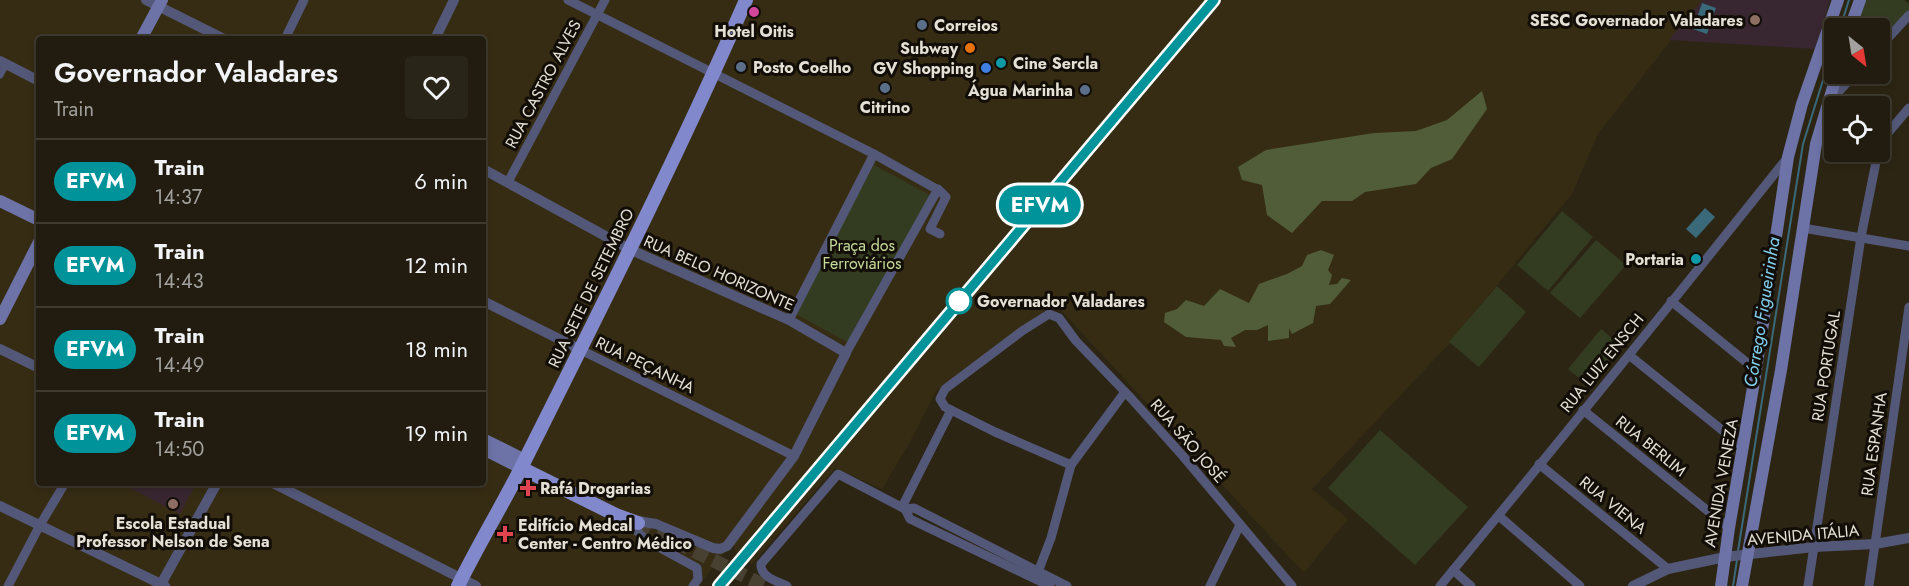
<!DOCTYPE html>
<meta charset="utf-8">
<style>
:root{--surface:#211c0f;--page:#292518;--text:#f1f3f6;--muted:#a2a19e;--line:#3e3a2f}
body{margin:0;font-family:Jost,sans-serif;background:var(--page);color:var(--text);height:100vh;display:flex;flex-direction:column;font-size:22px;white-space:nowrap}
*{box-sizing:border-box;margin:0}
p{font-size:20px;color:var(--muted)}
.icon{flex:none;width:33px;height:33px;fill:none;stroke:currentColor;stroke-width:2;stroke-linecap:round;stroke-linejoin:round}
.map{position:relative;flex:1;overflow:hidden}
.drawer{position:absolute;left:36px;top:36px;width:450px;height:450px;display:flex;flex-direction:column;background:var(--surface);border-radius:6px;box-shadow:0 3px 9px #0003,0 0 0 2px var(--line)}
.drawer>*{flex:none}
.badge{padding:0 12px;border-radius:20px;font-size:21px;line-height:39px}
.needle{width:39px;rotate:150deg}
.tools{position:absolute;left:1824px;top:18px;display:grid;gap:12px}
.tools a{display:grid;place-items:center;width:66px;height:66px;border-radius:6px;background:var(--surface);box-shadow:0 3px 9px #0003,0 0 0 2px var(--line);font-size:30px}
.map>.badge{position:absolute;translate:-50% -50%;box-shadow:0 0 0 3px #fff}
.round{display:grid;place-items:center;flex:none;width:63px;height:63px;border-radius:6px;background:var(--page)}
.summary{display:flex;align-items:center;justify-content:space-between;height:102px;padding:0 18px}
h1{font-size:28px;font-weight:600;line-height:45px}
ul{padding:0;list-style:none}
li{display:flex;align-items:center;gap:18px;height:84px;padding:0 18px;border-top:2px solid var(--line)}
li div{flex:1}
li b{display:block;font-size:22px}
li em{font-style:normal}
li .badge{min-width:66px;font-weight:700;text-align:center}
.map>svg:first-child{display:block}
.built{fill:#362c14;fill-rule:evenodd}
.education{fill:#382730}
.green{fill:#333c20}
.forest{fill:#515d38}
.water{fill:#3a697a}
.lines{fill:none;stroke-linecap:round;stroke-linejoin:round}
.stream{stroke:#3a697a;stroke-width:2}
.primary-tunnel{stroke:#484131;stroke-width:14;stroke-dasharray:14 7;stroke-linecap:butt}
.pedestrian{stroke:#545878;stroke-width:7}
.minor{stroke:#545878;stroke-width:9}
.tertiary{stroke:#545878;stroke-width:10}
.secondary{stroke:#6d73a7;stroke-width:12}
.primary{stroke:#8188cb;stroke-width:14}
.rail-casing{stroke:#868072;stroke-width:4.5}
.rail{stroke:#120e07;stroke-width:2;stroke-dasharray:7;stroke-linecap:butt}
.line-casing{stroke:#fff;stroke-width:14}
.line{stroke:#00939a;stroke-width:9}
.hotel-dot{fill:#d1479c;stroke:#120e07;stroke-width:2}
.education-dot{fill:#8d6e63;stroke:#120e07;stroke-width:2}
.service-dot{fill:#5c6f8a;stroke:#120e07;stroke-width:2}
.food-dot{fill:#e8710a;stroke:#120e07;stroke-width:2}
.culture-dot{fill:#0f9aa8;stroke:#120e07;stroke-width:2}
.shop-dot{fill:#3f7fe0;stroke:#120e07;stroke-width:2}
.stop-dot{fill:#fff;stroke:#00939a;stroke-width:3}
.health-dot{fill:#e0444e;stroke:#120e07;stroke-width:2}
.labels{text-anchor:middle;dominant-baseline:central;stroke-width:6;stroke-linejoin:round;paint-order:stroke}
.poi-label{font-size:16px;font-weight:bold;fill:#e5e0d5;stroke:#120e07;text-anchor:end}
.street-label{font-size:16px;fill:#e5e0d5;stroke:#120e07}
.park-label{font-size:16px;fill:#c6dc9b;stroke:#120e07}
.stop-label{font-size:16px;font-weight:bold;fill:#e5e0d5;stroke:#120e07;text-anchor:start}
.water-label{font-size:18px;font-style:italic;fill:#81d0ee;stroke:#120e07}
</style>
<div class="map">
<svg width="1909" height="586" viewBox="0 0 1909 586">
<rect width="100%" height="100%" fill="#2c2514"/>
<!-- built -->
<path class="built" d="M0,0H1218L1187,43L1223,0H1702L1598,134L1572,194L1447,346L1312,489L1348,519L1304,573L1058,307H1050L936,391L910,442L882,489L835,468L752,564L736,555L733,543L698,586H0ZM39,39H483V483H39Z"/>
<!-- education -->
<g class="education">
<path d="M1702,0H1830L1815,49L1669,40Z"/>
<path d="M120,483H196L180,514Z"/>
</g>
<!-- green -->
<g class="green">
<path d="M1863,0H1904L1909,4V11L1880,43V28H1854Z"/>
<path d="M874,165L930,195L849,343L794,313Z"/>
<path d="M1562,211L1593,237L1548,291L1517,265Z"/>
<path d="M1596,240L1626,265L1580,318L1550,293Z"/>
<path d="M1497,286L1526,312L1479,367L1449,342Z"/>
<path d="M1601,329L1622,347L1589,386L1568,369Z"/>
<path d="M1380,430L1468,507L1415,565L1328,488Z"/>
</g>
<!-- forest -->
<g class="forest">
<path d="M1482,91L1487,109L1452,159L1431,168L1416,184L1365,192L1352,201H1322L1292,233L1267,215L1262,185L1242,180L1238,167L1266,150L1374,133L1416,131L1447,120Z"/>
<path d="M1321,250L1334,255L1328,270L1332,275L1329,285L1337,284L1342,278L1351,280L1330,304L1316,306L1313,323L1292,334L1289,328V338L1268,341V325L1257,330H1245L1231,338L1236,347L1224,346L1221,340L1186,337L1164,322L1165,313L1177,309L1186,300L1204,306L1220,289L1249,303L1259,284L1287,274L1302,266L1307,255Z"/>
</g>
<!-- water -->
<g class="water">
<path d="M1702,3L1716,8L1707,34L1693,29Z"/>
<path d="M1705,208L1715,217L1696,238L1686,229Z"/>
</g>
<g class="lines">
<!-- stream -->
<g class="stream">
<path d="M1840,28L1849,0"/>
<path d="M1738,551L1803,144L1834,45"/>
<path d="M1733,586L1737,560"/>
</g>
<!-- primary-tunnel -->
<path class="primary-tunnel" d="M638,523L765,586"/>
<!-- pedestrian -->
<path class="pedestrian" d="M0,75L6,64"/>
<!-- minor -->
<g class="minor">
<path d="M568,0L874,154L940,191L946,197L930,229L940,234"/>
<path d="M285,39L304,0"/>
<path d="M1880,47L1909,15"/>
<path d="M1831,100L1855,74"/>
<path d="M1880,148L1887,134L1909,108"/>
<path d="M508,182L605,0"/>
<path d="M1803,228L1909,246"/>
<path d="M1671,301L1756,370"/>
<path d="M789,320L874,154"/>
<path d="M579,349L794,456"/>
<path d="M846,353L938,189"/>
<path d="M1629,355L1743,447"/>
<path d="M1583,410L1729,528"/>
<path d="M1539,464L1668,569"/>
<path d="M1071,465L995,432L945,407L940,399L945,389L1022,331L1049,314L1059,318L1076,341L1129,396L1182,455L1292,586"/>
<path d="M902,507L951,410"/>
<path d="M905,509L910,519L1050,586"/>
<path d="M1499,516L1580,586"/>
<path d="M632,520L638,532L644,539L697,568L698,579L693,586"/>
<path d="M1453,570L1471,586"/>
<path d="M1038,572L1051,538L1071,465L1125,392"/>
<path d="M8,586L40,525L65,483"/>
<path d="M787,586C777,581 760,577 761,564L838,474L905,509L914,508L1067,586"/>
<path d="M1210,586L1240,525"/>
<path d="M1440,586C1557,445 1673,301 1788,157"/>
<path d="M1808,586L1861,237L1878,152"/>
<path d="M1869,586L1909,307"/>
</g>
<!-- tertiary -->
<g class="tertiary">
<path d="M146,0L224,39"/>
<path d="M435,39L454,0"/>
<path d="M0,61L39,81"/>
<path d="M483,169L629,249L789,320L846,353L794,456L727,546L720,549L713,548L656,524L632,520"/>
<path d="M483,301L579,349"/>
<path d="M0,349L39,368"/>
<path d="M273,483L476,586"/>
<path d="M0,506L165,586"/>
<path d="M160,586L217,483"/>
<path d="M1633,586L1668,569L1725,557L1814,547L1875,544L1909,538"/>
</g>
<!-- secondary -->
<g class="secondary">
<path d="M1850,28L1860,0"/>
<path d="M141,39L162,0"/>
<path d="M0,201L39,220"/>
<path d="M0,319L39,242"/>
<path d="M483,439L525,460"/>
<path d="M483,449L521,468"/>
<path d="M1721,586L1729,528L1756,370L1788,157L1802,104L1838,0"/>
<path d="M1742,586L1781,370L1816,144L1837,74"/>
</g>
<!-- primary -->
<g class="primary">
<path d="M521,468L616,515L638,523"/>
<path d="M458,586C478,545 502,506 522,466C599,312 677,158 746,0"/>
</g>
<!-- rail casing -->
<g class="rail-casing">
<path id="rail" d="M720,586L1214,0"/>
</g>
<!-- rail -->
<use href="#rail" class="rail"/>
</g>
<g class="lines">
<!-- line casing -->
<g class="line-casing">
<path id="line" d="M719,586L1214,0"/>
</g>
<!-- line -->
<use href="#line" class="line"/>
</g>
<!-- markers -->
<circle class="hotel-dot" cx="754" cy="12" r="6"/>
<g class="education-dot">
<circle cx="1755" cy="20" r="6"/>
<circle cx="173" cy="504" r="6"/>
</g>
<g class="service-dot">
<circle cx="922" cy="25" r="6"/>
<circle cx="741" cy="67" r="6"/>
<circle cx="885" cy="88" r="6"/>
<circle cx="1085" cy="90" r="6"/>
</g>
<circle class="food-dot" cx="970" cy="48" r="6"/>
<g class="culture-dot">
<circle cx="1001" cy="63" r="6"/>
<circle cx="1696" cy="259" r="6"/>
</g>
<circle class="shop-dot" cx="986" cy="68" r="6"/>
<circle class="stop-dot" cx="959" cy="301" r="12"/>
<g class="health-dot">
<path d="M525 479h6v6h6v6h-6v6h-6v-6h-6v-6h6z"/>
<path d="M502 525h6v6h6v6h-6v6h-6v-6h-6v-6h6z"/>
</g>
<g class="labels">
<!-- poi labels -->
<g class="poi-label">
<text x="1743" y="20">SESC Governador Valadares</text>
<text x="934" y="25" text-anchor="start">Correios</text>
<text x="754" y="31" text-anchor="middle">Hotel Oitis</text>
<text x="958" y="48">Subway</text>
<text x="1013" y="63" text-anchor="start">Cine Sercla</text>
<text x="753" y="67" text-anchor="start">Posto Coelho</text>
<text x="974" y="68">GV Shopping</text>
<text x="1073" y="90">Água Marinha</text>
<text x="885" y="107" text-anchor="middle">Citrino</text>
<text x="1684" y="259">Portaria</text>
<text x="540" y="488" text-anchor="start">Rafá Drogarias</text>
<text x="173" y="523" text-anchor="middle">Escola Estadual<tspan x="173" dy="18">Professor Nelson de Sena</tspan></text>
<text x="518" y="525" text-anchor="start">Edifício Medcal<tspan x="518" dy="18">Center - Centro Médico</tspan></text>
</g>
<!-- street labels -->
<g class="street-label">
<text transform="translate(543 84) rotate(-62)">RUA CASTRO ALVES</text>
<text transform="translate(719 273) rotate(24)">RUA BELO HORIZONTE</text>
<text transform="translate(591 288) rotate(-64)">RUA SETE DE SETEMBRO</text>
<text transform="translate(1602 363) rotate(-51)">RUA LUIZ ENSCH</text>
<text transform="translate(645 365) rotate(26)">RUA PEÇANHA</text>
<text transform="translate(1826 366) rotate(-81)">RUA PORTUGAL</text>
<text transform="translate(1188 441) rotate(49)">RUA SÃO JOSÉ</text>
<text transform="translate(1874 444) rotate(-82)">RUA ESPANHA</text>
<text transform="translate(1651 446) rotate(39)">RUA BERLIM</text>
<text transform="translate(1721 483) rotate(-80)">AVENIDA VENEZA</text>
<text transform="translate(1613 505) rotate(39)">RUA VIENA</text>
<text transform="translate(1803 535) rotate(-5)">AVENIDA ITÁLIA</text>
</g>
<!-- park labels -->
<g class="park-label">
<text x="862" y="245">Praça dos<tspan x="862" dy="18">Ferroviários</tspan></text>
</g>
<!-- stop labels -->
<g class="stop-label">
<text x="977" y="301">Governador Valadares</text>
</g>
<!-- water labels -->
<g class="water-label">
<text transform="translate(1762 312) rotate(-81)">Córrego Figueirinha</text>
</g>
</g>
</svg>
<div class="tools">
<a><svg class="needle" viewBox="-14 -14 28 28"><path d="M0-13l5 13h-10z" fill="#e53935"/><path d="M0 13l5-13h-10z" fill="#a2a19e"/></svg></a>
<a><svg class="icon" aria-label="locate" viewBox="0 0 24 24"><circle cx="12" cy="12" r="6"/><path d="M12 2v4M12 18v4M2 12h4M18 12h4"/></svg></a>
</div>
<b class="badge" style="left:1040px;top:205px;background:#00939a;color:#fff">EFVM</b>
<section class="drawer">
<div class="summary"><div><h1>Governador Valadares</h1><p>Train</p></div><a class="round"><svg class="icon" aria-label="heart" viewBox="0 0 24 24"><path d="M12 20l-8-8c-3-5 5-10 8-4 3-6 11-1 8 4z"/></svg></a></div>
<ul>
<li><span class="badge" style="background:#00939a;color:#fff">EFVM</span><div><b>Train</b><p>14:37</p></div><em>6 min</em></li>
<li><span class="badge" style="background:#00939a;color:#fff">EFVM</span><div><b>Train</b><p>14:43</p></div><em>12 min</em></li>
<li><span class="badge" style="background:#00939a;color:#fff">EFVM</span><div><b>Train</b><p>14:49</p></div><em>18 min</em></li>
<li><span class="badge" style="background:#00939a;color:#fff">EFVM</span><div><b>Train</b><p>14:50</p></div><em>19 min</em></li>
</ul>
</section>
</div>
